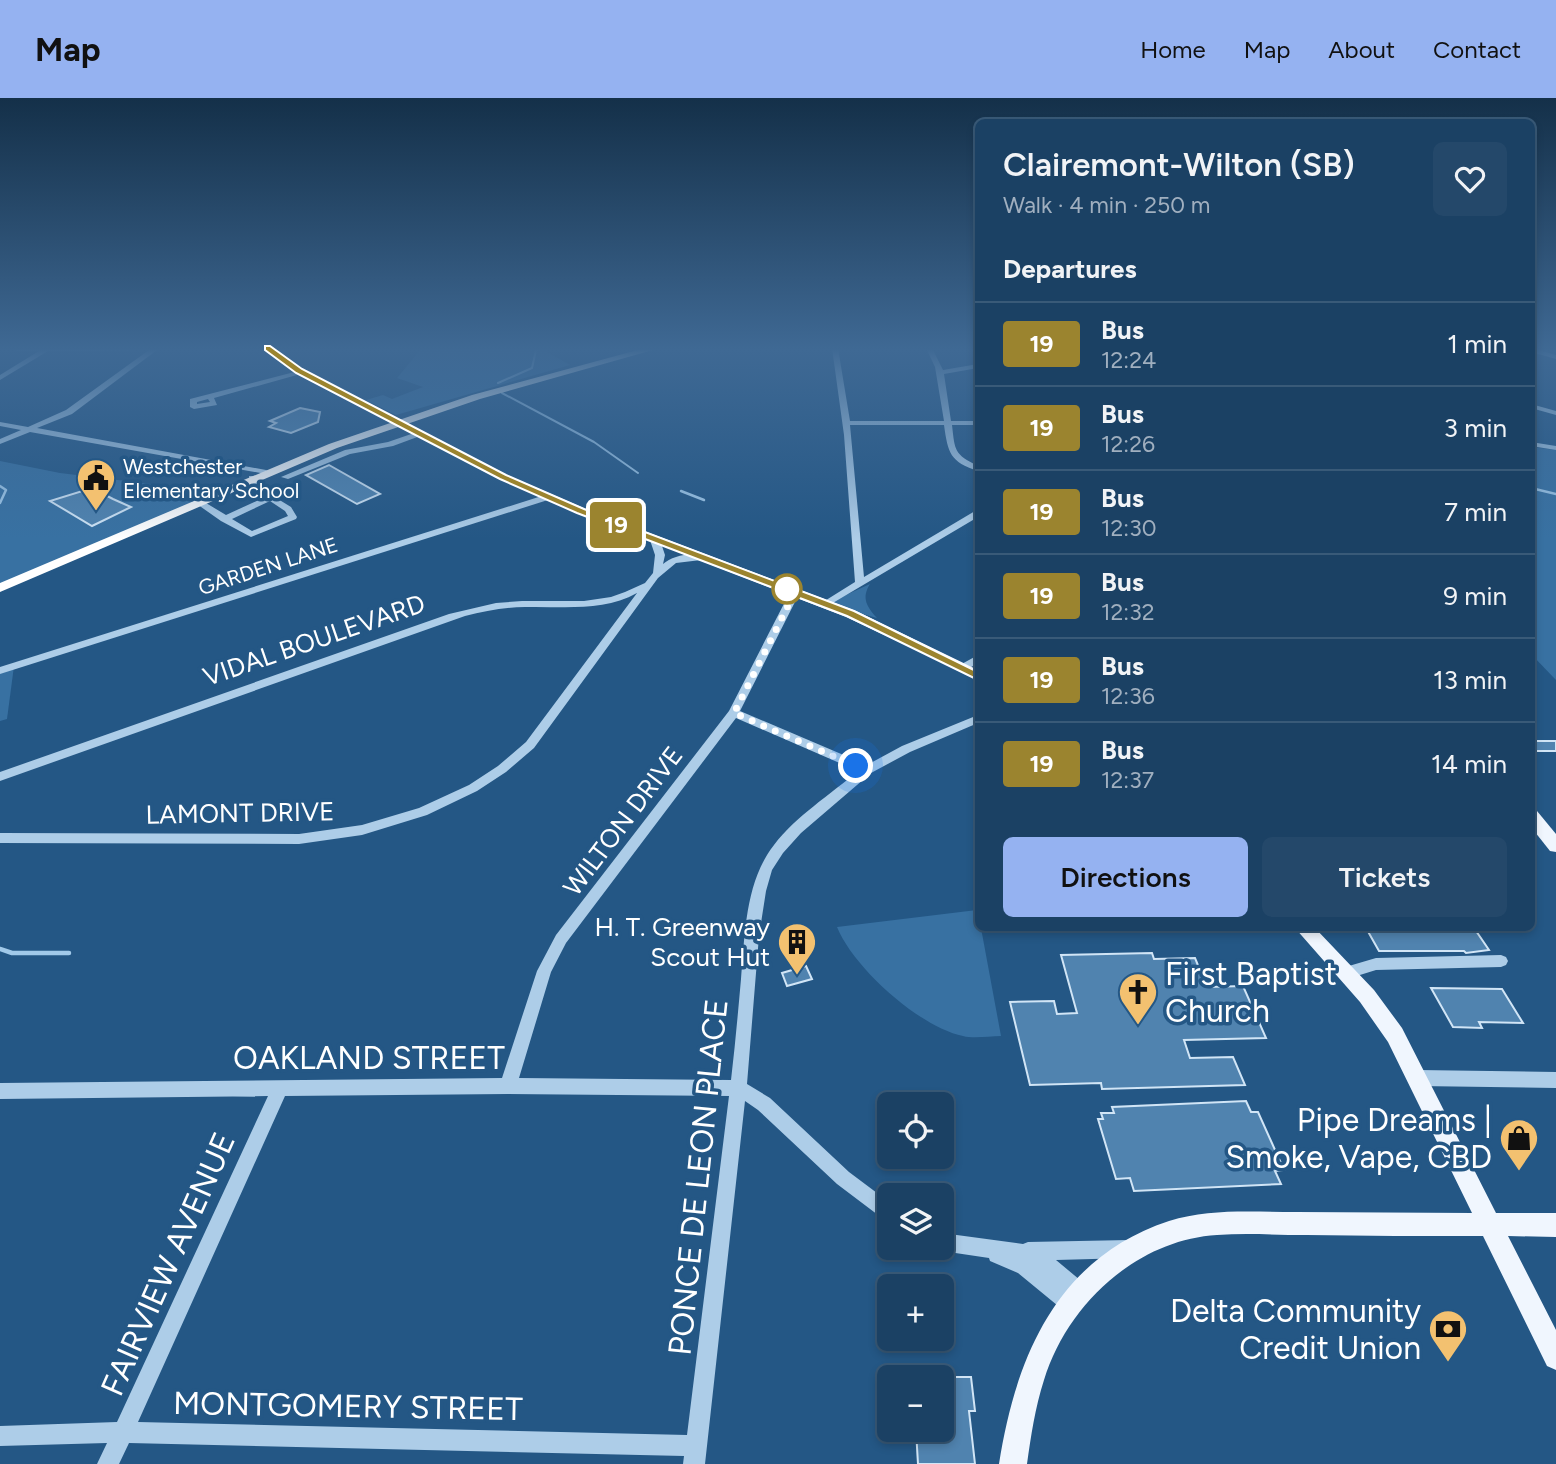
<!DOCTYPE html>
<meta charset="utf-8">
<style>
:root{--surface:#1b4164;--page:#24486a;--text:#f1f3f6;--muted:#a0afbf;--line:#395a78;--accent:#95b2f1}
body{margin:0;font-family:Figtree,sans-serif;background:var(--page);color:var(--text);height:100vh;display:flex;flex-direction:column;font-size:26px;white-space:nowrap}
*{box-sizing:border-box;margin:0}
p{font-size:23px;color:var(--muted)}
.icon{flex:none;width:38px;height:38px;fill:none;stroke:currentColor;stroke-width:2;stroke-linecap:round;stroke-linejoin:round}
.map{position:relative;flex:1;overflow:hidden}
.details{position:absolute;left:975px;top:21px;width:560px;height:812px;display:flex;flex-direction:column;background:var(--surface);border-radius:10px;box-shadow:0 4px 10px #0003,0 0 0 2px var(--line)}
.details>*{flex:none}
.badge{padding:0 14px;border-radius:5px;font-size:24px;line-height:46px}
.tools{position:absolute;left:877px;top:994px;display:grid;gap:14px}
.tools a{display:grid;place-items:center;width:77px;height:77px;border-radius:10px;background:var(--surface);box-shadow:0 4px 10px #0003,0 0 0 2px var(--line);font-size:35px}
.you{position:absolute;width:35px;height:35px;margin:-18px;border:5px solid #fff;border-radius:50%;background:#1a73e8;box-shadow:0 0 0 10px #1a73e833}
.map>.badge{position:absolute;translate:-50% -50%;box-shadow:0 0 0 4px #fff}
h2{padding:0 28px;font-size:26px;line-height:63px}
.round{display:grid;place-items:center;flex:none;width:74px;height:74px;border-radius:10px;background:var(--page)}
.overview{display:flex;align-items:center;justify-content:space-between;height:119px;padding:0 28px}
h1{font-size:33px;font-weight:600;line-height:52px}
.primary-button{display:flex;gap:14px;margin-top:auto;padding:14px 28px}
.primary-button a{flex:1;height:80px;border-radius:10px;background:var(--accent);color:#111;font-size:28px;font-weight:600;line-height:80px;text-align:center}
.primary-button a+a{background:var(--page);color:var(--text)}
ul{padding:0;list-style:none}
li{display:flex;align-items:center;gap:21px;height:84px;padding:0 28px;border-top:2px solid var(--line)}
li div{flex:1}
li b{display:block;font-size:26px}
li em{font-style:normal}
li .badge{min-width:77px;font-weight:700;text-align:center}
header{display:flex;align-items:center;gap:42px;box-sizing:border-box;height:98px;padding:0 35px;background:var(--accent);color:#111}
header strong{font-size:33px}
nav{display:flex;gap:38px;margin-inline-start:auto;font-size:24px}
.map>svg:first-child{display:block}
.green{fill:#3871a2}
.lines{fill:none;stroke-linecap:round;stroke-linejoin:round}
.stream-far2{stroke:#a1c9e9;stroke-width:2}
.stream-far1{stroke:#a1c9e9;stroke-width:2.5}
.stream{stroke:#a1c9e9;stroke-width:4.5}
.building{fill:#5083af;stroke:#d1e5f6;stroke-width:2}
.minor{fill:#adcde8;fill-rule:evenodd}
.major{fill:#f0f6fe;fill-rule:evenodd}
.highway{fill:#fff;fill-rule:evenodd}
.line{fill:#9b842f;stroke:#fff;stroke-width:2}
.walk{stroke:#fff;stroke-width:7;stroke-dasharray:0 12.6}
.stop-dot{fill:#fff;stroke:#9b842f;stroke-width:3.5}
.labels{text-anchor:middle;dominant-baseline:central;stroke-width:7;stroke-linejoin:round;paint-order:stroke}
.far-poi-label{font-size:21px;fill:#fff;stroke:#245785;text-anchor:start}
.far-street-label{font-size:21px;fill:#fff;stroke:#245785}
.street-label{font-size:26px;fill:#fff;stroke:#245785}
.poi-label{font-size:26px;fill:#fff;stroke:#245785;text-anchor:end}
.near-poi-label{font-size:32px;fill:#fff;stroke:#245785;text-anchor:end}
.near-street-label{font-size:32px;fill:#fff;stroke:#245785}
</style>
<header>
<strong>Map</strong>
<nav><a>Home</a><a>Map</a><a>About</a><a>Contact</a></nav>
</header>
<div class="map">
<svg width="1556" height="1366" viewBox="0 0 1556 1366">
<rect width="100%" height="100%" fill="#245785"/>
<!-- green -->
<g class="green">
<path d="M422,250H540L570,267L396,317L366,302L383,297L392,301L423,289L397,280Z"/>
<path d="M1531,349L1556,352V582L1531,556Z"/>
<path d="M0,363L60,375L217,394L0,492Z"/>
<path d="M870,486C861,500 867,509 877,520L826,506Z"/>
<path d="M14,568L7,621L0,623V573Z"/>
<path d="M977,812L978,830H981L1001,938C989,938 974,941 963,938C919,929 853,869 837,829Z"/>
</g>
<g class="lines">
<!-- stream-far2 -->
<g class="stream-far2">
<path d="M498,285L532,270L536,252L541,250"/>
<path d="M502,295L594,344L638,375"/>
</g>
<!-- stream-far1 -->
<g class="stream-far1">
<path d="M0,388L6,392L0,405"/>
<path d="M1531,390L1556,396"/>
<path d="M681,393L704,402"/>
</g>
<!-- stream -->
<path class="stream" d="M0,851L12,855H69"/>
</g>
<!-- building -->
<g class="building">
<path d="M300,310L320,314L318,324L291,335L269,329L276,325L270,323Z"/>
<path d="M329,367L380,396L357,406L306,377Z"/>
<path d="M92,390L113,401L131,409L92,428L50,403Z"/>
<rect x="1531" y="643" width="25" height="10"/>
<path d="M1366,830H1474L1489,852L1466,855L1464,853H1379Z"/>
<path d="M1152,855L1154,861L1195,860L1207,889L1243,888L1266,940L1184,942L1190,960L1233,959L1245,987L1102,991L1101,985L1030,987L1010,904L1054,903L1057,916L1077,915L1061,857Z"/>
<path d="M806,868L812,881L787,888L782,875Z"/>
<path d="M1431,890L1502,891L1523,925L1479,924L1482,930L1453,929Z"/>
<path d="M1246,1003L1251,1014H1258L1284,1072L1275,1073L1281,1086L1134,1093L1130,1080L1116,1081L1098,1021H1103L1101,1015H1114L1112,1009Z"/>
<path d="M942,1279H971L975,1313H969L975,1366H918L916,1332H942Z"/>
</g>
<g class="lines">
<!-- minor -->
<g class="minor">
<path d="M14,250H271L268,252H157L72,316L37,330L266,372L270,374L266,376L30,334L0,346V341L21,332L0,328V324L28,329L66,312L149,252L48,253L0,282V277L39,253H17Z"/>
<path d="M832,250H838L850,323H944L935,269L926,250H932L943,272L978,266V270L944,276L951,323H978V327H952C955,353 954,356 978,368V373C950,364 948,355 944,327H850L864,479L975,413L978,412V419L826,509L823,508V504L855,484L844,337Z"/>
<path d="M1531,250L1556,257V261L1531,254Z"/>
<path d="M302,272L305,274L304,275L214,300L217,307L194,311L190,309V301ZM208,301L210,304L197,306V304Z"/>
<path d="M1531,306L1556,313V317L1531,310Z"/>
<path d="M417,334H420V338L393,348L350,356L288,381L281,379L345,352L388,344Z"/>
<path d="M1531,344L1556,348V352L1531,348Z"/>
<path d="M249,378H255L273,398L291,409L297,419L296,421L251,439L221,423L194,404L201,402L226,417L265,399L249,382ZM270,403L285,413L288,418L252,433L232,421Z"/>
<path d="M548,396L551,397V401L0,576V569Z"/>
<path d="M655,439L660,442L665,457L663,466C673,457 694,453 706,459L701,462L676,465L658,480L534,650L506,674L477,693L427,717L362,737L299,746L0,745V735L299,736L362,727L419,710L469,687L498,668L526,644L637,495C603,514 563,508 525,509C505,509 485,513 465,518L0,683V674L449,516L496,505L522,503H584L611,499L625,494L645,485L653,475L655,457L650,442Z"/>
<path d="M795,491L800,494L740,613L867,667L902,648L978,617V625L910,654L871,675L801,735L783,755L772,772L766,793L759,838L747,986L770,1000L849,1074L889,1104V1118L884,1120L878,1117L837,1086L758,1012L745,1003L705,1366H683L684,1358L129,1345L119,1366H97L107,1345L0,1348V1328L117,1324L268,998L0,1001V985L502,980L537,873L556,837L729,613L790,494ZM736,620L858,673C831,696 795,719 774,747C745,784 745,837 741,881C738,915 735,948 731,982L519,980L551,874L566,845ZM508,996L729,998L687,1337L138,1324L285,998Z"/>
<path d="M978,557V565L968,571H960L959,569L960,567Z"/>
<path d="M1501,857L1506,859L1508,863L1506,867L1501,869L1376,872L1347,881L1342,880L1340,875L1342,870L1376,860Z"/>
<path d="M1418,972L1556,974V990L1418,988L1412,985L1410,980L1412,975Z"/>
<path d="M942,1135L1023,1146L1028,1144L1129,1142L1136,1144L1138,1151L1136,1158L1129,1160L1056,1162L1086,1187L1089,1194L1086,1201L1079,1204L1077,1212L1070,1215L1063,1212L1018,1175L990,1163L989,1160L942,1153L936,1150H942Z"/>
</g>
<!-- major -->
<g class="major">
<path d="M263,250H272L302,271L507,377L586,411L856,513L978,572V581L846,519L578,415L499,381L296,275Z"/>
<path d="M1531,711L1537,713L1556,736V754L1550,753L1531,729Z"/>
<path d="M1295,830H1315L1374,892L1402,930L1496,1115H1556V1139L1508,1138L1556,1232V1272L1547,1268L1483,1138C1425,1138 1366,1138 1307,1137C1277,1137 1246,1135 1217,1137C1136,1142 1067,1207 1044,1282C1035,1310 1031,1338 1027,1366H999C1016,1258 1057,1160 1169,1123C1210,1110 1254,1114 1296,1114C1355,1114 1413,1115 1472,1115L1388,944L1360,904Z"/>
</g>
<!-- highway -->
<path class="highway" d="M645,250H660L480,301L337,350L0,494V485L329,346L472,297Z"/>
</g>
<!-- sky -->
<linearGradient id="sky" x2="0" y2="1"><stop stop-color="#143049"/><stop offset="0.57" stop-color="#3f6994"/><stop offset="1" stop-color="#3f6994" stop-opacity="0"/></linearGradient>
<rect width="1556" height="441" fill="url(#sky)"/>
<!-- line -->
<path class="line" d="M265,248H270L302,271L506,377L584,411L854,513L984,577L978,581L974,580L847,518L577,415L500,381L296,275L265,252Z"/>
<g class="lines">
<!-- walk -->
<path class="walk" d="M787,491L795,494L734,615L856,668"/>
</g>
<!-- icons -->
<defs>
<g id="civic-pin" transform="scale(2.0125)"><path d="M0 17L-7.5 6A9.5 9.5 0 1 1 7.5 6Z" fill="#f3c170" stroke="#245785"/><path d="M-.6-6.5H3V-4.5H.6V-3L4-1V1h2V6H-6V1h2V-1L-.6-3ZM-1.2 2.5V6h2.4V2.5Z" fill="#111"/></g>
<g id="building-pin" transform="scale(2.0125)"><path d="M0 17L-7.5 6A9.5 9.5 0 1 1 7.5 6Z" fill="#f3c170" stroke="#245785"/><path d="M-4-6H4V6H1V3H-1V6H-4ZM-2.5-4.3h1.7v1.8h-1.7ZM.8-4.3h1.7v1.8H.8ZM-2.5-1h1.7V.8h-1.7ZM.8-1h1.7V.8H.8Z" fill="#111"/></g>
<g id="church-pin" transform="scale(2.0125)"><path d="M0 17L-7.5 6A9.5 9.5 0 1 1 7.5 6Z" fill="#f3c170" stroke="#245785"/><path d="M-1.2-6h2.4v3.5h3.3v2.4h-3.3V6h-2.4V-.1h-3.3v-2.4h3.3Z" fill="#111"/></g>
<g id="shop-pin" transform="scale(2.0125)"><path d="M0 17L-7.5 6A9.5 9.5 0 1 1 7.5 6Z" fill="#f3c170" stroke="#245785"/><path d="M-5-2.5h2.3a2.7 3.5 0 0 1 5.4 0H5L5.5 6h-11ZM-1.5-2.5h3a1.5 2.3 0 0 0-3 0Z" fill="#111"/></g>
<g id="bank-pin" transform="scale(2.0125)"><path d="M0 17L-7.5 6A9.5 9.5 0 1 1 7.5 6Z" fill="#f3c170" stroke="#245785"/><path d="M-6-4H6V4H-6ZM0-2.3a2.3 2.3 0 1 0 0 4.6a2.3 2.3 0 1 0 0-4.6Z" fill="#111"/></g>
</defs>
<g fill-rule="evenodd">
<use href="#civic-pin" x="96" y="380"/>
<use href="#building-pin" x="797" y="844"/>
<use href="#church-pin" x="1138" y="894"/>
<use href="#shop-pin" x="1519" y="1040"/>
<use href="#bank-pin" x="1448" y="1231"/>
</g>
<!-- markers -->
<circle class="stop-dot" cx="787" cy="491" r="14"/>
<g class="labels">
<!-- far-poi labels -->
<g class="far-poi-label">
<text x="123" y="368">Westchester<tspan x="123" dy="24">Elementary School</tspan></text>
</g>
<!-- far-street labels -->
<g class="far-street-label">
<text transform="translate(268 468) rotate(-18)">GARDEN LANE</text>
</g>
<!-- street labels -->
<g class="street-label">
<text transform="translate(314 542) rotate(-19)">VIDAL BOULEVARD</text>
<text transform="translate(240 715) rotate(-1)">LAMONT DRIVE</text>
<text transform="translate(623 723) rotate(-53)">WILTON DRIVE</text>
</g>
<!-- poi labels -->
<g class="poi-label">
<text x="770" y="829">H. T. Greenway<tspan x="770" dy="30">Scout Hut</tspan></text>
</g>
<!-- near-poi labels -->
<g class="near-poi-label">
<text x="1165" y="876" text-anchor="start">First Baptist<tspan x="1165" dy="37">Church</tspan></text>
<text x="1492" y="1022">Pipe Dreams |<tspan x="1492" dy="37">Smoke, Vape, CBD</tspan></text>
<text x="1421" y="1213">Delta Community<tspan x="1421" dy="37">Credit Union</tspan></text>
</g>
<!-- near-street labels -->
<g class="near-street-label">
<text x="369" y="960">OAKLAND STREET</text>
<text transform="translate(698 1079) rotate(-84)">PONCE DE LEON PLACE</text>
<text transform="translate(168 1166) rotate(-66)">FAIRVIEW AVENUE</text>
<text transform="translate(348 1308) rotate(1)">MONTGOMERY STREET</text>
</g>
</g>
</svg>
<div class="tools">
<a><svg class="icon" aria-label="locate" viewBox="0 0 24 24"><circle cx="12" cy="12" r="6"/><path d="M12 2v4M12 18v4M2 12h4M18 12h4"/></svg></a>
<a><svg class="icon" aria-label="layers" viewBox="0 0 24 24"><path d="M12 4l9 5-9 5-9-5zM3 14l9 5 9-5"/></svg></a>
<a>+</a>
<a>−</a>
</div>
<div class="you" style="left:856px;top:668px"></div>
<b class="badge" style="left:616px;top:427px;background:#9b842f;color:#fff">19</b>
<section class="details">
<div class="overview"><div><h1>Clairemont-Wilton (SB)</h1><p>Walk · 4 min · 250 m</p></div><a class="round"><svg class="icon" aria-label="heart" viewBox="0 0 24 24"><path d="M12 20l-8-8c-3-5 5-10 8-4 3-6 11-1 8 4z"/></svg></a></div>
<h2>Departures</h2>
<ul>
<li><span class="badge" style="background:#9b842f;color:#fff">19</span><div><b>Bus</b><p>12:24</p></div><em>1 min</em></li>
<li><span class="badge" style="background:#9b842f;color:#fff">19</span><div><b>Bus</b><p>12:26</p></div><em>3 min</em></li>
<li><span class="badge" style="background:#9b842f;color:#fff">19</span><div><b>Bus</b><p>12:30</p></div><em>7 min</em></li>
<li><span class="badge" style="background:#9b842f;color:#fff">19</span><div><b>Bus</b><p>12:32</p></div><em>9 min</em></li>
<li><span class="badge" style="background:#9b842f;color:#fff">19</span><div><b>Bus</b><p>12:36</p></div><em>13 min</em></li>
<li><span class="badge" style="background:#9b842f;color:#fff">19</span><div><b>Bus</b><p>12:37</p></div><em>14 min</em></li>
</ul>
<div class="primary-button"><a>Directions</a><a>Tickets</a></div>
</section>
</div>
